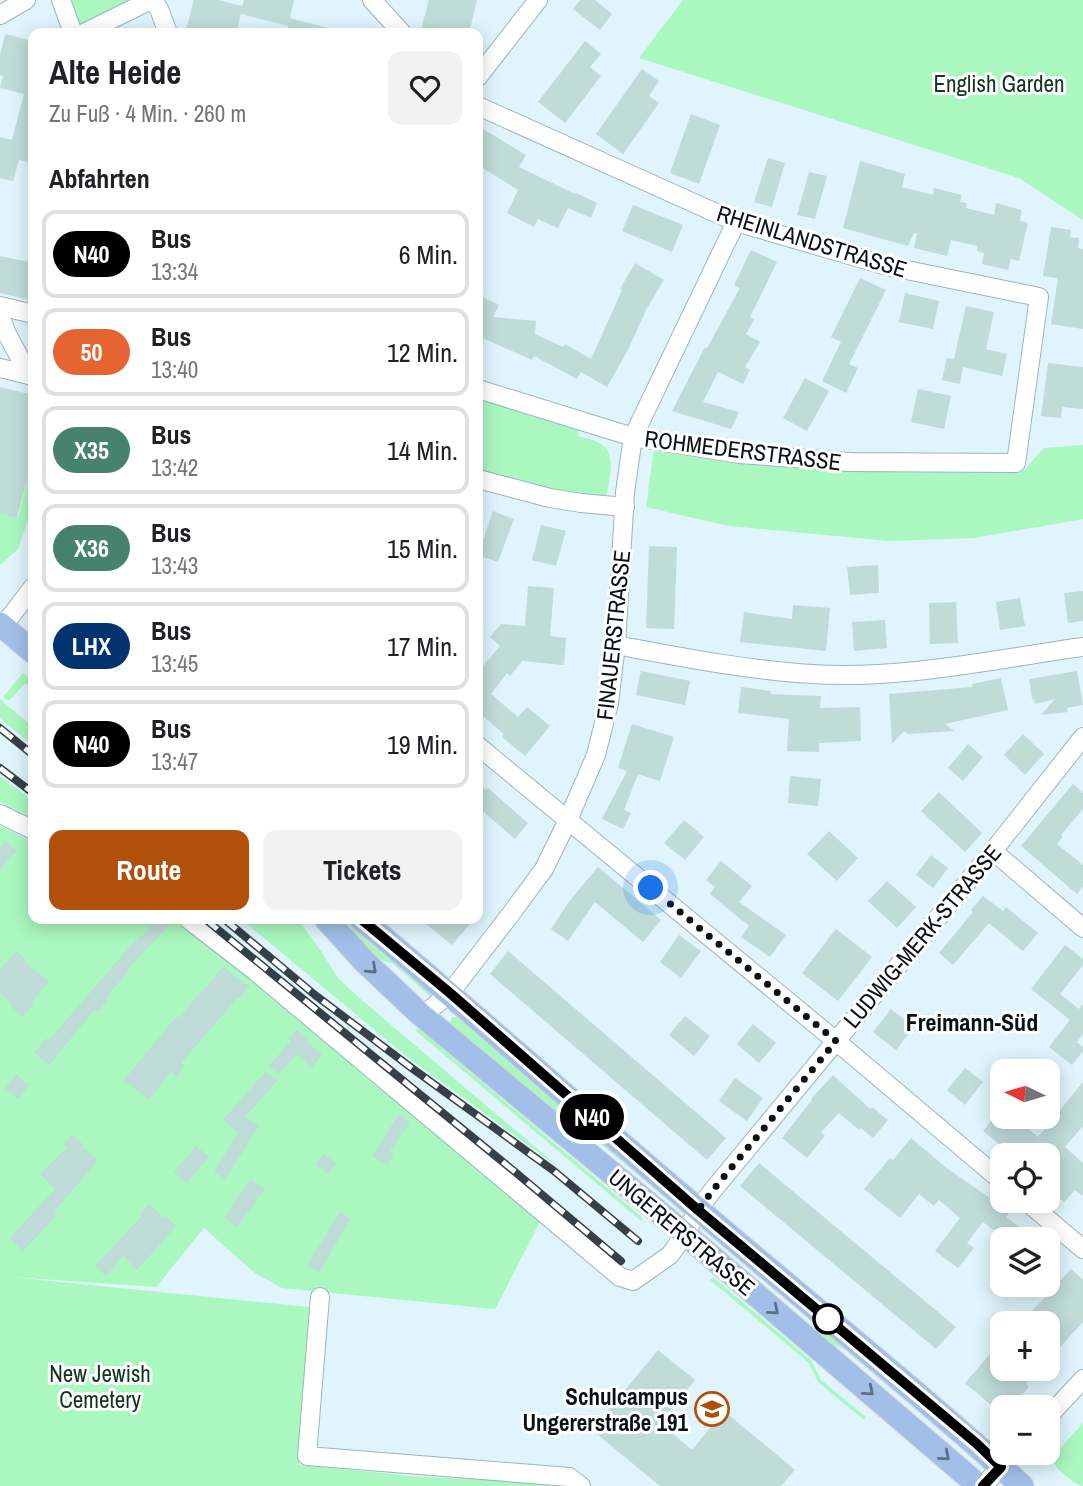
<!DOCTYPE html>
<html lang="de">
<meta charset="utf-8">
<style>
:root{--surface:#fff;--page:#f2f2f2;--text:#202124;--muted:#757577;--line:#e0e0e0;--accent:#b0500a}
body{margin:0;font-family:"Archivo Narrow",sans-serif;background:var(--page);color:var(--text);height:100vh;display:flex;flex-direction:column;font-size:26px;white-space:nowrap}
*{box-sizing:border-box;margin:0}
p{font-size:23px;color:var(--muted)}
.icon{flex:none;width:38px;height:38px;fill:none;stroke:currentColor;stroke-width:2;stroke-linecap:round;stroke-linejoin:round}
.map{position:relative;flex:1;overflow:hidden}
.panel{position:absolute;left:28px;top:28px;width:455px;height:896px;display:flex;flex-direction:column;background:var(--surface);border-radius:14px;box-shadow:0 4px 18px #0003}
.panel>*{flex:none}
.badge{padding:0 14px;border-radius:23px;font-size:24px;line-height:46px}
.needle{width:46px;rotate:275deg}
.buttons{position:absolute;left:990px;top:1059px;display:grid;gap:14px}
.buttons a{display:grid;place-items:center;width:70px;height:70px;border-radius:14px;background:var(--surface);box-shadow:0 4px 18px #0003;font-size:35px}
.you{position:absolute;width:35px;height:35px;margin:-18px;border:5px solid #fff;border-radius:50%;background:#1a73e8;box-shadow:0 0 0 10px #1a73e833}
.map>.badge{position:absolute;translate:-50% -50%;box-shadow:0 0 0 4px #fff}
h2{padding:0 21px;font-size:26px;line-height:63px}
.round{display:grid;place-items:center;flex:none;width:74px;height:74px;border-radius:14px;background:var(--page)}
.headline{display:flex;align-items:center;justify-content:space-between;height:119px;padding:0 21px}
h1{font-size:33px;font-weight:700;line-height:52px}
.action{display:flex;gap:14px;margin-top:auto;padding:14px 21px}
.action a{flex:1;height:80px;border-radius:14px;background:var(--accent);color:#fff;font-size:28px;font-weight:700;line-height:80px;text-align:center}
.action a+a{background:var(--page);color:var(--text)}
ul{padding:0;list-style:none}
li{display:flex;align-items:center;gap:21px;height:88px;margin:0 14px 10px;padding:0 7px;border:4px solid var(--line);border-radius:14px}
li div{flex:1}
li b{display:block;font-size:26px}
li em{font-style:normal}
li .badge{min-width:77px;font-weight:700;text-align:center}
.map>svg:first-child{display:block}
.green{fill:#aaf7bf}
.building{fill:#bfdcd8}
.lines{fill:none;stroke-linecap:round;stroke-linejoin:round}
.minor-casing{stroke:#9bb5bf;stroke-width:20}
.major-casing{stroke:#d3d4d5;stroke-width:25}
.minor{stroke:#fff;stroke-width:18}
.major{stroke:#a1bfe8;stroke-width:23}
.rail-casing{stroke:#354146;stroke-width:8}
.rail{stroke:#fff;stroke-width:5;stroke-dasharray:16;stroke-linecap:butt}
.oneway{stroke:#5c7189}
.line-casing{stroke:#fff;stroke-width:16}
.line{stroke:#000;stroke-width:10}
.walk{stroke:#081115;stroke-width:7;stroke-dasharray:0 12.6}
.stop-dot{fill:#fff;stroke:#000;stroke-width:3.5}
.labels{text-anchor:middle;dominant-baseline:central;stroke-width:6;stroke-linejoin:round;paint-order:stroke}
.park-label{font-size:23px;fill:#11351e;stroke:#fff}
.street-label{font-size:23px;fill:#081115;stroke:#fff}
.poi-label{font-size:23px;font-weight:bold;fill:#081115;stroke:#fff;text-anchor:end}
.neighbourhood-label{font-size:24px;font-weight:bold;fill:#081115;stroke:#fff}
</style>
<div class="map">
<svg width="1083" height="1486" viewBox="0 0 1083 1486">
<rect width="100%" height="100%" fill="#dff4fc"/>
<!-- green -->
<g class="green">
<path d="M67,0H137L86,28L76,24Z"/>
<path d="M683,0H1083V220L1019,178L639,58Z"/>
<path d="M478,396L579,430L578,436C585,438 595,440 601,444C617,454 609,479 607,494L602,498L547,490L478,472Z"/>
<path d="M1083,445V519L974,538L889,541L729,526L646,507L654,448L742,462L853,471L1024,470L1044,448Z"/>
<path d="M33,458V505L18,549L0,565V514L18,518Z"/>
<path d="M23,673L33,682V689L25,683L9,701L3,697Z"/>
<path d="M0,699L33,727V746L0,718Z"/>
<path d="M0,776L33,801V819L0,802Z"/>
<path d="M0,826L33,842V919H172L219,953L541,1220L495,1309L282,1288L255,1273L204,1228L156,1287L11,1277L309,1307L299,1465L423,1477L552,1482L550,1486H0Z"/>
<path d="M241,919H298L321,951L338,978L357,996L561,1169L406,1056Z"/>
<path d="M341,919H348L436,994L432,998L392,963L378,959Z"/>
<path d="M452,1017H457L676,1201L673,1204L573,1121L556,1115L451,1025L450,1022Z"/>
<path d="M418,1028L643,1218L641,1221L416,1031Z"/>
<path d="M710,1239L815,1329L831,1331L960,1439L956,1444L844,1349L827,1343L706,1243Z"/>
<path d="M713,1277L811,1360L821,1380L866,1417L864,1420L818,1382L808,1362L710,1280Z"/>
<path d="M1083,1423V1486C1075,1485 1070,1479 1064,1474C1060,1471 1054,1466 1054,1460C1055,1451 1077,1431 1083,1423Z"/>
</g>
<!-- building -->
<g class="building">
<path d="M194,0H218L242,6L244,0H294L290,18L331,29L330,33H286L288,26L241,14L236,33H185Z"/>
<path d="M429,0H477L469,33H420Z"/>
<path d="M580,0H595L612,14L600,30L573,9Z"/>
<path d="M5,34L33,41V163L19,160L13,181L0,178V137L12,140L24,94L0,88L3,76L0,75V56Z"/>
<path d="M585,41L601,54L590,67L601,76L565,123L538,102Z"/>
<path d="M642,69L659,81L649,96L659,103L623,154L596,134Z"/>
<path d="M691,114L720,125L699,184L670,173Z"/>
<path d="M478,126L526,155L519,167L575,194L576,193L597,203L591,218L568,208L558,228L538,219L534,227L507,213L518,190L478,165Z"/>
<path d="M768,158L785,163L772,207L754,202Z"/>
<path d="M860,161L905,174L902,187L933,195L934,188L962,195L960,202L967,203L966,208L994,215L996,203L1022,210L1020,221L1028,223L1019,261L1011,259L1008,270L982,264L984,253L977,251L978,246L951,240L947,256L914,248L917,234L914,233L908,246L843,228Z"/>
<path d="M809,172L827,176L815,219L797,215Z"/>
<path d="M633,205L683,225L672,252L622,231Z"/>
<path d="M1051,227L1071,230L1070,237L1079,238L1078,248L1083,249V329L1051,324L1058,278L1043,276Z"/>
<path d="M751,250L777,262L750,317L754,319L746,334L760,342L745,367L750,370L743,384L718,372L703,402L739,412L731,429L672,411L705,347L707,348L740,288L734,285Z"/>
<path d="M0,256L33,263V301L0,293Z"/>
<path d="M635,263L664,280L647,308L628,350L607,387L581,372L577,379L534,356L532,360L478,336V295L499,305L493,317L536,321L535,334L563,347L565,344L591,359L622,290L620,289Z"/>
<path d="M860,278L886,290L849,364L858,368L846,393L822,381L841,342L831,337Z"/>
<path d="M905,293L939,301L933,329L899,322Z"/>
<path d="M966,306L994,312L986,349L1007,354L1002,376L963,367L960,384L942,380L947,358L954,359Z"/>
<path d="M1048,363L1083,367V409L1062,407L1061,418L1041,416Z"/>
<path d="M805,378L829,391L807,431L783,418Z"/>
<path d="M0,387L33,395V458L17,518L0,514Z"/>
<path d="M918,389L951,396L944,429L911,422Z"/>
<path d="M493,511L514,519L498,562L478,555Z"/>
<path d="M541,525L566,531L556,566L532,560Z"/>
<path d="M649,546L677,547L674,629L646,628Z"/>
<path d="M878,565L879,593L850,595L847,567Z"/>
<path d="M528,586L554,588L550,636L566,638L564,665L522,661L510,676L507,673L491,694L518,717L527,707L550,726L525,756L502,737L504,734L478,712V672L500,646L490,637L501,624L525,626Z"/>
<path d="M1083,591V621L1068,623L1064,593Z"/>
<path d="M1020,598L1025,626L1000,630L996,602Z"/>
<path d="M956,602L958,643L930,644L929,603Z"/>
<path d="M793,605L830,608L826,651L740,642L744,612L792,619Z"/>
<path d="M885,620L887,648L854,651L852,622Z"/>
<path d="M641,671L690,681L685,705L636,695Z"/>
<path d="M1077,671L1083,705L1067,708L1068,712L1041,715L1055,699L1035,704L1034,699H1032L1029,679Z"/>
<path d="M1001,678L1008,710L945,724L954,731L908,734L904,731L892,744L889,694L973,687L972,684Z"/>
<path d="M741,687L771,691L770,694L821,696L820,708L860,707L861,741L819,743V752L787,751L789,719L738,713Z"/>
<path d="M632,724L674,737L660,781L638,774L624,810L631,813L623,829L602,819L627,771L618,768Z"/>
<path d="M1023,734L1044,754L1025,775L1004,755Z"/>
<path d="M968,744L983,757L963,781L948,768Z"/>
<path d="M790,776L821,779L818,806L788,803Z"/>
<path d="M478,783L486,790L488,788L528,823L515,839L478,807Z"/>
<path d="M1073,784L1083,793V809L1061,835L1063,836L1057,844L1083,865V886L1077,894L1021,846Z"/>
<path d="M939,792L982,833L965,852L921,811Z"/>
<path d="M684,820L704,837L685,860L664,843Z"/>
<path d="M829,831L858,858L837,881L807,854Z"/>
<path d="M6,841L17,851L0,869V847Z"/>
<path d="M931,855L948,868L933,888L916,875Z"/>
<path d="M721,861L752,886L739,902L786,935L770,957L741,937L749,926L710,894L715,887L706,880Z"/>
<path d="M598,867L661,920L643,942L595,902L568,941L551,929L571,899Z"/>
<path d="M887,881L916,907L897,928L868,901Z"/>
<path d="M983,896L1003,911L1006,907L1038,933L1023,951L990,924H988L953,965L939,953L973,912L971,910Z"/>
<path d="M157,919H175L127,970L128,971L106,998L108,1000L98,1011L95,1009L49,1065L34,1053L47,1038L49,1040L140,935L142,937Z"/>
<path d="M420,919H474L452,945Z"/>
<path d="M836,929L872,957L838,1001L802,973Z"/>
<path d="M679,935L701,951L681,978L660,962Z"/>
<path d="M1065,945L1083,959V965L1060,994L1079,1009L1083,1004V1034L1077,1042L1083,1047V1051L1072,1065L1049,1047L1070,1020L1031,989Z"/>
<path d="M16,951L26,960L24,962L49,981L32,1002L34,1003L23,1017L11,1006L13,1004L0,993V970Z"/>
<path d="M508,951L726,1138L707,1160L490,974Z"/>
<path d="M223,967L249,986L239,998L238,997L181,1063L184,1066L176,1077L171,1072L149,1100L124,1080L177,1016L180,1018L201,991L202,992Z"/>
<path d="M891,1009L914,1027L896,1050L873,1032Z"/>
<path d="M685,1016L710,1036L694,1056L669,1035Z"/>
<path d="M753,1024L776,1043L759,1063L737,1044Z"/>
<path d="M297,1029L309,1040L307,1042L322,1055L312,1067L297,1054L278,1075L269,1066L291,1041L288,1039Z"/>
<path d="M965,1068L983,1082L965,1105L947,1090Z"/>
<path d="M265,1072L278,1080L245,1117L259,1126L225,1179L214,1172L238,1133L223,1120Z"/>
<path d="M16,1074L29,1085L18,1099L5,1088Z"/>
<path d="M833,1075L870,1109L872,1107L888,1120L873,1138L861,1128L859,1130L839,1113L821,1132L825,1136L807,1158L782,1138L812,1100L811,1099Z"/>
<path d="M735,1078L763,1098L747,1121L719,1101Z"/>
<path d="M1083,1082V1126L1065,1147L1083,1163V1196L1075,1190L1064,1202L1048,1188V1155H1012L983,1131L995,1116H1013L1038,1137Z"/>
<path d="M399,1114L410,1122L390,1151L394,1154L387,1165L372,1156Z"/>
<path d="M71,1135L84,1145L82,1147L98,1160L54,1212L57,1215L23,1251L10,1238L55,1189L40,1174L67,1148L63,1145Z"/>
<path d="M911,1138L948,1169L1010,1212L1006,1217L1036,1239H1005L983,1222L967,1243L974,1248L958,1268L935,1251L960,1218L939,1200L934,1206L919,1194L900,1218L864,1189L890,1158L893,1160Z"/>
<path d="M196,1146L209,1157L187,1183L174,1172Z"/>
<path d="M323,1154L336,1163L329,1174L315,1165Z"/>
<path d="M759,1163L956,1327L936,1349L740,1186Z"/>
<path d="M250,1180L265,1189L237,1227L224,1218Z"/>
<path d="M149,1204L164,1218L166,1216L176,1226L137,1270L123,1256L106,1276L95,1266L142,1216L140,1214Z"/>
<path d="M340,1212L350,1219L319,1273L307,1265Z"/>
<path d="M1071,1269L1083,1280V1322L1048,1360V1323H1021Z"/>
<path d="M658,1350L695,1380L660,1423L692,1450L724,1411L795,1470L781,1486H660L592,1430Z"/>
<path d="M990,1354L1003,1364V1368H1023L1033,1377L1026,1384L1029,1387L1012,1407H1003V1415L965,1383Z"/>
</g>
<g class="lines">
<!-- minor casing -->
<g class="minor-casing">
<g id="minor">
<path d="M61,0L73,33"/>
<path d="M153,0L159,9L168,33"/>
<path d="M372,0L402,33"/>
<path d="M0,15L26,0"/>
<path d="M84,33L151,0"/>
<path d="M478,77L538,0"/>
<path d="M478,106L736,222L887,266L1039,297L1016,463L850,462L739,454L633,437L478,389"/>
<path d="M0,306L33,314"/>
<path d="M0,316L7,334L29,375"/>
<path d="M0,368L33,376"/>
<path d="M478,479L550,498L581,503L625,507"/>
<path d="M0,630L33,587"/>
<path d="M616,645C681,657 746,670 812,674C900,680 996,659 1083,647"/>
<path d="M478,746L836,1041L1003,1182"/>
<path d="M0,814L33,830"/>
<path d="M993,851L1083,928"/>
<path d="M188,919L255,971L620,1277L633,1281L670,1255L685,1234L698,1210L713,1190L993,851L1083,737"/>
<path d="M422,1016L450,993L510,915L544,869L568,820L596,755L609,703L616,645L625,492L633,437L736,222"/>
<path d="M1025,1200L1083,1249"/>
<path d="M320,1297L307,1456L569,1477L581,1486"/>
<path d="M1048,1417L1083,1379"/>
<path d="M983,1486L1015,1452"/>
</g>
</g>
<!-- major casing -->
<g class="major-casing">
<g id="major">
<path d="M0,624L33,652"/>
<path d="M326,919L364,961L419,1013L685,1234L979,1486"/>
<path d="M361,919C475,1014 585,1114 699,1210C806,1302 917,1390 1022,1486"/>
</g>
</g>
<!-- minor -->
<use href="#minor" class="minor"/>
<!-- major -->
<use href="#major" class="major"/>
<!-- rail casing -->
<g class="rail-casing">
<g id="rail">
<path d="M0,728L33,755"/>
<path d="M0,768L33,793"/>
<path d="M205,919L514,1171L621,1261"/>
<path d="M224,919L315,995L413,1069L554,1171L638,1241"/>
</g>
</g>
<!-- rail -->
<use href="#rail" class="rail"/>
</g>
<!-- one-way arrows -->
<defs><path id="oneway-chevron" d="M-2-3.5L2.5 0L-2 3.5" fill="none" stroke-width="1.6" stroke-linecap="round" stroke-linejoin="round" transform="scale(1.75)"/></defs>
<g class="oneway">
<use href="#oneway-chevron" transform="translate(372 969) rotate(43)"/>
<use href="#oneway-chevron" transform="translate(774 1310) rotate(40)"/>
<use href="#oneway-chevron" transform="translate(869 1391) rotate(40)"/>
<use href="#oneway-chevron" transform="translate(945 1456) rotate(41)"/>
</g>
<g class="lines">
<!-- line casing -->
<g class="line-casing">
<path id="line" d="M361,919L450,993L698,1210L976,1443L1001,1467L983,1486"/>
</g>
<!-- line -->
<use href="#line" class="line"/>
<!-- walk -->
<path class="walk" d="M651,888L836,1041L713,1190L698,1210L836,1325L828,1319"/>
</g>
<!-- icons -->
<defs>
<g id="school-ring" transform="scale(1.75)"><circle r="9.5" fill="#fff" stroke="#b0500a" stroke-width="1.5"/><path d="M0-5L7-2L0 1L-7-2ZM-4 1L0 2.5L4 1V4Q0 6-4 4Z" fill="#b0500a"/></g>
</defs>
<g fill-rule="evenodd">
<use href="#school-ring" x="712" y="1409"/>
</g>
<!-- markers -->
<circle class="stop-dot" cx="828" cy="1319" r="14"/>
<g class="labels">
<!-- park labels -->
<g class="park-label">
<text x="999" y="83">English Garden</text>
<text x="100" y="1373">New Jewish<tspan x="100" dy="26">Cemetery</tspan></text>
</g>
<!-- street labels -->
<g class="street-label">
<text transform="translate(812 241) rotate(17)">RHEINLANDSTRASSE</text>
<text transform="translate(743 450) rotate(7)">ROHMEDERSTRASSE</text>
<text transform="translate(613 635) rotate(-84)">FINAUERSTRASSE</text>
<text transform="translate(922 936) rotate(-50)">LUDWIG-MERK-STRASSE</text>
<text transform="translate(682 1232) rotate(40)">UNGERERSTRASSE</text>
</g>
<!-- poi labels -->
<g class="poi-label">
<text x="688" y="1396">Schulcampus<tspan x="688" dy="26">Ungererstraße 191</tspan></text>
</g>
<!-- neighbourhood labels -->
<g class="neighbourhood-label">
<text x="972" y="1022">Freimann-Süd</text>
</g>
</g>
</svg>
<div class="buttons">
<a><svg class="needle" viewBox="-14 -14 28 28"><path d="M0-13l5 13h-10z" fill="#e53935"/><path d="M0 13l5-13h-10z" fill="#757577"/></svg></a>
<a><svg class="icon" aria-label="locate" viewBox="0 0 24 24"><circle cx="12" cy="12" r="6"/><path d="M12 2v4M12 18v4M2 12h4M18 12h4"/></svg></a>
<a><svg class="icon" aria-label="layers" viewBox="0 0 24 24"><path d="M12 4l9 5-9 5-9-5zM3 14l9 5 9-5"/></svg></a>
<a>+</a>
<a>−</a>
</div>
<div class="you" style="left:651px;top:888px"></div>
<b class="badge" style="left:592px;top:1117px;background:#000;color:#fff">N40</b>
<section class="panel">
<div class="headline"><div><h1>Alte Heide</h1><p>Zu Fuß · 4 Min. · 260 m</p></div><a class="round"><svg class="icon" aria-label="heart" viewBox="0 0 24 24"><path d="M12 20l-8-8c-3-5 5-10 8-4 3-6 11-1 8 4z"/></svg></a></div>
<h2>Abfahrten</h2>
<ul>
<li><span class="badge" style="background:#000;color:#fff">N40</span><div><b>Bus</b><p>13:34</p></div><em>6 Min.</em></li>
<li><span class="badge" style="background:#e66432;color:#fff">50</span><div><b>Bus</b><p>13:40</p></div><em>12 Min.</em></li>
<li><span class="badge" style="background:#46826e;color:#fff">X35</span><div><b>Bus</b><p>13:42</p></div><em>14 Min.</em></li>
<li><span class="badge" style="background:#46826e;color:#fff">X36</span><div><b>Bus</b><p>13:43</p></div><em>15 Min.</em></li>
<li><span class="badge" style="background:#00336f;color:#fff">LHX</span><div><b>Bus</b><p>13:45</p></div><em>17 Min.</em></li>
<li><span class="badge" style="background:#000;color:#fff">N40</span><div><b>Bus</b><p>13:47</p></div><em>19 Min.</em></li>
</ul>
<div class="action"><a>Route</a><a>Tickets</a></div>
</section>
</div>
